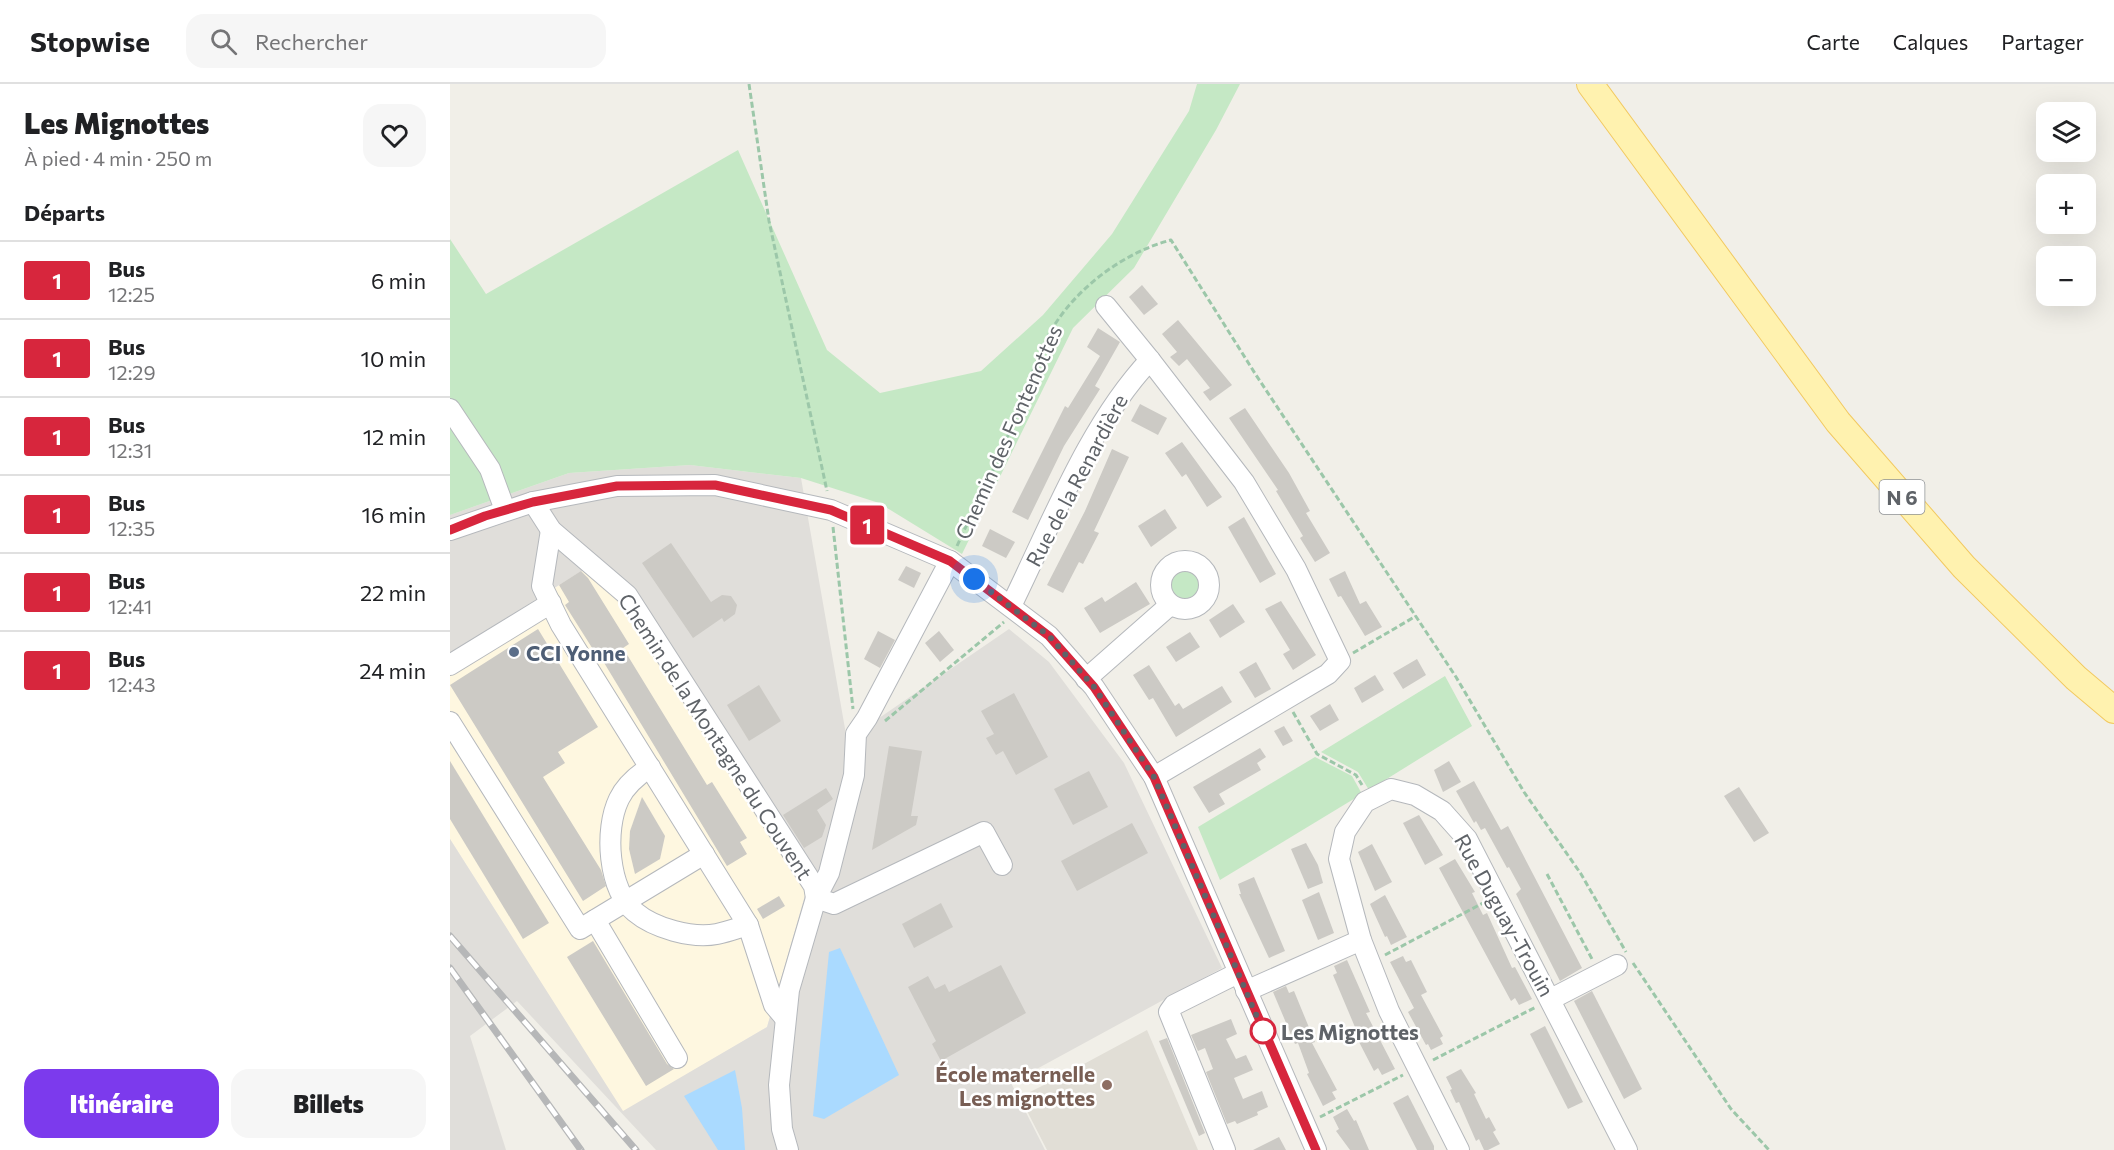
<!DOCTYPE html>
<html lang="fr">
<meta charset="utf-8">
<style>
:root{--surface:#fff;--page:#f6f6f6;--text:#202124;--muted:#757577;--line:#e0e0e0;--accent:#7c3aed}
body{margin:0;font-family:Commissioner,sans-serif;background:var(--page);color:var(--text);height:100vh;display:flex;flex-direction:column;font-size:22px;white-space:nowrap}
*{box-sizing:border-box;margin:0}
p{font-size:20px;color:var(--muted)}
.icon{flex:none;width:33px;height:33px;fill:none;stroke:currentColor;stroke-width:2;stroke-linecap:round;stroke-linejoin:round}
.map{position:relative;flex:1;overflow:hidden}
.panel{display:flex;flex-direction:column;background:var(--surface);width:450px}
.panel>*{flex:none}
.badge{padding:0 12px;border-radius:4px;font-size:21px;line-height:39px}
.tools{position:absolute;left:1586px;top:18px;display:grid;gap:12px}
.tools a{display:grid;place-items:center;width:60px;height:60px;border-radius:12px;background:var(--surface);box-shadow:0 6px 24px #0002;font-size:30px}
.you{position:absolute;width:30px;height:30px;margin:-15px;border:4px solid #fff;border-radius:50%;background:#1a73e8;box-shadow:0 0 0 9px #1a73e833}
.map>.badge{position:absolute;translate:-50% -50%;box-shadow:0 0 0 3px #fff}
h2{padding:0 24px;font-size:22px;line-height:54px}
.round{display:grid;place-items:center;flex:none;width:63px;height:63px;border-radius:18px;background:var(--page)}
.overview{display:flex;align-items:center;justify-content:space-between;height:102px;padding:0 24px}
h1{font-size:28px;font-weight:800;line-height:45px}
.cta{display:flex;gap:12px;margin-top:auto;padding:12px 24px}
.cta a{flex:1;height:69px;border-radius:18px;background:var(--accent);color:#fff;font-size:24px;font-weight:800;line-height:69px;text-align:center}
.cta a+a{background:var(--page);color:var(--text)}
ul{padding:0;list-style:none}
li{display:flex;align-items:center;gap:18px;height:78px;padding:0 24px;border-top:2px solid var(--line)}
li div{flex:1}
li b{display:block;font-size:22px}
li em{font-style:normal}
li .badge{min-width:66px;font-weight:700;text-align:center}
header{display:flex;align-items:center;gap:36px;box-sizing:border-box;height:84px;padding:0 30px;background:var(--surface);border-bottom:2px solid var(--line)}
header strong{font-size:28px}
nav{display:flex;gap:33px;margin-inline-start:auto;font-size:21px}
.search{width:420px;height:54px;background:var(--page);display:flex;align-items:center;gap:15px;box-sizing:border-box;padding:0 21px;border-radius:18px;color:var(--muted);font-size:22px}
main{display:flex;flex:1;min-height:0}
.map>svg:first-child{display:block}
.commercial{fill:#fef7e0}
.industrial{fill:#e0deda}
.education{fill:#e1ded6}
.green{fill:#c5e8c5}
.water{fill:#aadaff}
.building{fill:#cccac5}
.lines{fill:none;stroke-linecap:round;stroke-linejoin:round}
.minor-casing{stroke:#b5b8bc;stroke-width:22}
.major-casing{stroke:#f2c960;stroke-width:28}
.path{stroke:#9cc7a9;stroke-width:3;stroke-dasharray:6 3;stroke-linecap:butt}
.minor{stroke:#fff;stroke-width:20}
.major{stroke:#fff2af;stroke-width:26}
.rail-casing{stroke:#b6b7b8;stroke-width:7}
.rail{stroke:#fff;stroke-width:4.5;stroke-dasharray:14;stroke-linecap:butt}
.line-casing{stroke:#fff;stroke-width:14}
.line{stroke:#d7263d;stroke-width:9}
.walk{stroke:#5f6368;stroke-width:6;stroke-dasharray:0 10.8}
.service-dot{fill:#5c6f8a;stroke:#fff;stroke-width:2}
.stop-dot{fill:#fff;stroke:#d7263d;stroke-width:3}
.education-dot{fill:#8d6e63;stroke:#fff;stroke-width:2}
.labels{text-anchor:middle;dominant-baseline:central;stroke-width:5;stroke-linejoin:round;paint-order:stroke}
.shield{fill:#fff;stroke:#8f9295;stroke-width:1.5}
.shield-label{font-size:20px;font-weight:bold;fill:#5f6368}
.street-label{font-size:21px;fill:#5f6368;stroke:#fff}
.service-label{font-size:21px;font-weight:bold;fill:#4e5e75;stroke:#fff;text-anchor:start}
.stop-label{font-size:21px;font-weight:bold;fill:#5f6368;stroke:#fff;text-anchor:start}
.education-label{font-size:21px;font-weight:bold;fill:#785e54;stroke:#fff;text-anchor:end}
</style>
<header>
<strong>Stopwise</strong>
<div class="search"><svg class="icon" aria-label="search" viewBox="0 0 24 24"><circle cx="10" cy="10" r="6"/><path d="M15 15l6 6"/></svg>Rechercher</div>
<nav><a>Carte</a><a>Calques</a><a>Partager</a></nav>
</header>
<main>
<section class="panel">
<div class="overview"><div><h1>Les Mignottes</h1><p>À pied · 4 min · 250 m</p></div><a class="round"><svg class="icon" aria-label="heart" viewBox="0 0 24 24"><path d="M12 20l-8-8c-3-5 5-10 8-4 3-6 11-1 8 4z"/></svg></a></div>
<h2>Départs</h2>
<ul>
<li><span class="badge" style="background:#d7263d;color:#fff">1</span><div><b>Bus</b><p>12:25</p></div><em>6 min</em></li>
<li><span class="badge" style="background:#d7263d;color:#fff">1</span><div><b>Bus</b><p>12:29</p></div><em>10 min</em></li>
<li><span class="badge" style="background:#d7263d;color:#fff">1</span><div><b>Bus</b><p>12:31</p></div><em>12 min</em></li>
<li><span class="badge" style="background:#d7263d;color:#fff">1</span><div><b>Bus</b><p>12:35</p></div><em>16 min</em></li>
<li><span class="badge" style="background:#d7263d;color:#fff">1</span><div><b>Bus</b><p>12:41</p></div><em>22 min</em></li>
<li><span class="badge" style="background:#d7263d;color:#fff">1</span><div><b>Bus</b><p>12:43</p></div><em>24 min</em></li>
</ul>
<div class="cta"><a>Itinéraire</a><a>Billets</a></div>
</section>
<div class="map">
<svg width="1664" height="1066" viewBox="0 0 1664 1066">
<rect width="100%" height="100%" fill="#f1efe8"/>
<!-- commercial -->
<path class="commercial" d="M134,486L169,516L356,808L317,943L173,1028L0,755V569Z"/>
<!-- industrial -->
<path class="industrial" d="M240,381L351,394L397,656L559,545L599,578L674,679L772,884L561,999L595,1066H206L67,917L20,952L56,1066H0V755L173,1027L317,943L356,808L169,516L133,486L0,569V431L119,389Z"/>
<!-- education -->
<path class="education" d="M697,946L748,1066H597L575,1023L580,1008L616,990L625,995L632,991V981Z"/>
<!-- green -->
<g class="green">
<path d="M747,0H790L766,46L684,184L623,244L512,470L429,419L351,394L240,381L119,389L0,431V155L36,210L288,66L377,266L430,309L531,287L593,231L662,150L739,27Z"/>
<circle cx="735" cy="501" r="18"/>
<path d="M995,592L1022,642L919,706L908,688L871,668Z"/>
<path d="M865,673L902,692L912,710L770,796L748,743Z"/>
</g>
<!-- water -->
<g class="water">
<path d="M390,864L449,991L374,1035L363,1032L379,868Z"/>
<path d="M285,986L292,1024L295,1066H268L234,1012Z"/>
</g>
<!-- building -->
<g class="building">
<path d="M692,201L708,220L694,231L679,213Z"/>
<path d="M728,236L782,301L760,317L753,308L760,304L737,275L729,282L720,273L727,268L712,250Z"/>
<path d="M648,244L670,258L645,302L650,305L614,362L578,436L562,428L615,322L618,324L650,272L637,263Z"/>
<path d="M690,320L717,334L708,351L681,337Z"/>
<path d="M795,324L839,389L860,427L856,429L880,469L865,478L850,454L853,452L826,407L828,406L779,334Z"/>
<path d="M732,358L772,413L757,423L736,390L732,393L715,369Z"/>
<path d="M662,365L679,373L644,447L649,449L633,480L629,478L613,509L597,501L635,427Z"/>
<path d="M715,425L727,444L701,463L688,442Z"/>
<path d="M794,433L826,490L810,499L778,443Z"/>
<path d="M540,445L565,458L556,474L532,462Z"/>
<path d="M221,459L261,518L272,511L281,512L287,521L285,530L274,538L272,534L243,554L192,479Z"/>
<path d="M456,482L471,489L464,504L448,496Z"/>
<path d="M131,487L138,494L179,560L173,564L257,701L262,698L297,754L290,758L297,770L277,782L153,577L151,578L115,521L119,518L109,501Z"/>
<path d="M895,487L910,520L916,517L932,543L915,552L891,512L888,513L879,495Z"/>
<path d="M686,498L700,520L650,549L634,524L652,513L655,518Z"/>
<path d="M831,517L866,571L843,586L833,570L840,566L815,525Z"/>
<path d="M783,520L795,538L770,554L759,536Z"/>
<path d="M88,545L148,643L108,668L115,679L93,693L151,786L156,802L133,817L0,601Z"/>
<path d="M428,547L445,556L430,584L414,575Z"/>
<path d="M489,547L504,566L490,578L475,559Z"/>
<path d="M740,548L750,563L726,578L716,563Z"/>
<path d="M967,575L976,591L953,605L943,589Z"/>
<path d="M806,578L821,605L805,614L789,588Z"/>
<path d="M699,581L725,622L729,619L733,625L772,602L782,618L726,653L703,614L699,616L683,591Z"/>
<path d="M925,591L934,606L912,619L904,604Z"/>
<path d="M309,601L331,637L299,657L277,621Z"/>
<path d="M564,609L598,673L566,691L553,667L546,671L536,654L544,650L531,627Z"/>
<path d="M880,620L889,636L870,647L860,632Z"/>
<path d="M834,642L843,657L833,662L824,647Z"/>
<path d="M439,662L472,667L461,732H468L466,741L422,766Z"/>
<path d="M810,664L816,673L807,679L811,686L769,710L775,720L759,729L743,703Z"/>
<path d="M0,677L99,839L73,855L0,735Z"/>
<path d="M999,677L1011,698L993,708L984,686Z"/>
<path d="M639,687L658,723L623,741L604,705Z"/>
<path d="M1024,697L1051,746L1058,742L1132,884L1110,897L1066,810L1071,805L1059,783L1057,784L1035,744L1031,746L1026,737L1024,739L1006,707Z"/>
<path d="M1289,703L1319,749L1304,758L1274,712Z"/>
<path d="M376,704L383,715L367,726L376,741L372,753L354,764L333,731Z"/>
<path d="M192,713L215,752L210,775L185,790L179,765L180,747Z"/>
<path d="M969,731L993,771L975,781L953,739Z"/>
<path d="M682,739L698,769L627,807L611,777Z"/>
<path d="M856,759L868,781L873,799L858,805L841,765Z"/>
<path d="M922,760L942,798L925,807L908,768Z"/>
<path d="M1005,775L1025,808L1022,809L1033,831L1037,829L1062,884L1065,883L1082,915L1069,921L1065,914L1061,917L989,784Z"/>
<path d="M804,793L835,867L819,874L789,810H791L788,800Z"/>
<path d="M869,808L884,849L868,856L852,816Z"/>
<path d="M935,811L957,853L941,861L937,852L935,853L920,820Z"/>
<path d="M329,812L335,822L313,835L307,825Z"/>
<path d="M491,819L503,843L464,864L452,840Z"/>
<path d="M143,857L217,980L224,985L196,1002L117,873Z"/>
<path d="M953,872L956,878L961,876L977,908L971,911L993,952L990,954L993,960L981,966L978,960L976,961L958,928L964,924L940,878Z"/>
<path d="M897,876L920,928L916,929L945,985L932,991L928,984L924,987L908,956L910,955L883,891L887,889L884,882Z"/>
<path d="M551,881L576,929L491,977L482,960L486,957L458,903L478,892L485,905L495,900L499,908Z"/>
<path d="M836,902L839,909L844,907L865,958L862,959L887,1006L882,1008L886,1015L873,1022L857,990L859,989L848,959L845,960L823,908Z"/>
<path d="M1142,907L1192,1005L1174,1015L1124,917Z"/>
<path d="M781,935L787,950L776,955L786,975L796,971L803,986L784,994L793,1015L812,1007L818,1023L807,1028L808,1031L787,1040L785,1037L777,1040L756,988L763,985L755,964L748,967L741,951Z"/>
<path d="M1095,942L1133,1018L1118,1025L1080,950Z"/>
<path d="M717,954L755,1049L749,1052L709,957Z"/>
<path d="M1011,985L1026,1009L1024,1010L1036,1035L1039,1033L1046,1046L1043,1048L1050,1060L1038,1066H1034L1029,1055L1026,1057L1009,1018L1006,1019L1000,1006L1002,1005L996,993Z"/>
<path d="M958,1011L984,1062V1066H967L943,1019Z"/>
<path d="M897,1025L904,1037L906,1036L919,1066H900L886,1047L889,1045L883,1033Z"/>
<path d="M829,1053L836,1066H803Z"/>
</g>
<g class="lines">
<!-- minor casing -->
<g class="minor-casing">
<g id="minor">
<path d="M656,222L700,276"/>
<path d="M0,325L40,385L55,426"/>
<path d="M83,418L101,446L177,511L364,802L366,814"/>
<path d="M0,446L83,418L167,402L265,401L381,426L500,477L599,552L644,603L704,693L866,1066"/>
<path d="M101,446L92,502L111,541L298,841L324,921L335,934"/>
<circle cx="735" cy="501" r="24"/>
<path d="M561,522C601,441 638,342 700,276L794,398L846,485L890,577L878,590L704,693"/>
<path d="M0,581L101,519"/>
<path d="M636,595L720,521"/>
<path d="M0,638L130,845L254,770"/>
<path d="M200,683C188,691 175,702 169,715C154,746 158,805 185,828C204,844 242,855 267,850C277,848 288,844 298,841"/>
<path d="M366,814L384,820L534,748L552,781"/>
<path d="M145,836L227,974"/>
<path d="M796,907L911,856"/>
<path d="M1101,915L1167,881"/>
<path d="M338,1066L332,1045L329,1001L339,906L366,814L379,789L404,691L406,650L417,634L500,477"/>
<path d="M775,1066L719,928L724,921L788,889"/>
<path d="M1009,1066L939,927L911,856L889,775L895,748L915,718L941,705L965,711L992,727L1017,755L1177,1066"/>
</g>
</g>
<!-- major casing -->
<g class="major-casing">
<path id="major" d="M1140,0L1388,338L1514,483L1626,594L1664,626"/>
</g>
<!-- path -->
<g class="path">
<path d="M299,0L319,137L377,407"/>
<path d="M383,443L403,625"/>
<path d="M507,462C523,426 542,391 557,354C571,322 581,288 596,256C619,209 671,169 721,156L806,291L1006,593L1074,708L1131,790L1176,868"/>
<path d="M903,569L966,532"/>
<path d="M843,628L867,670L906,691L912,701"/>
<path d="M435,637L554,538"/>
<path d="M1097,790L1142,875"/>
<path d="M935,871L1033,819"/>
<path d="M1183,879L1281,1025L1319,1066"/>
<path d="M983,976L1086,923"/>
<path d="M870,1033L953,991"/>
</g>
<!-- minor -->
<use href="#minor" class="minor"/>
<!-- major -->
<use href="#major" class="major"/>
<!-- rail casing -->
<g class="rail-casing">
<g id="rail">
<path d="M0,852L186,1066"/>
<path d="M0,884L131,1066"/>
</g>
</g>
<!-- rail -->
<use href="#rail" class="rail"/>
</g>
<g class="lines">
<!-- line casing -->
<g class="line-casing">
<path id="line" d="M0,446L35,432L83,418L167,402L265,401L381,426L500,477L599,552L644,603L704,693L866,1066"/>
</g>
<!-- line -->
<use href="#line" class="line"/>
<!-- walk -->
<path class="walk" d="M524,495L599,552L644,603L704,693L813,947"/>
</g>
<!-- markers -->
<circle class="service-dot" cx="64" cy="568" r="6"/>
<circle class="stop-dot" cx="813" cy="947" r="12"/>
<circle class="education-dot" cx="657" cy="1001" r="6"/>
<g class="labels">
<!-- shield labels -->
<rect class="shield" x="1429.5" y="396" width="45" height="34" rx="4.5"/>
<g class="shield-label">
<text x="1452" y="413">N 6</text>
</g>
<!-- street labels -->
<g class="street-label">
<text transform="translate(558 348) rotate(-66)">Chemin des Fontenottes</text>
<text transform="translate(626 396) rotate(-62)">Rue de la Renardière</text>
<text transform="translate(266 652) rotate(57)">Chemin de la Montagne du Couvent</text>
<text transform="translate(1055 831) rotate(61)">Rue Duguay-Trouin</text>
</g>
<!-- service labels -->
<g class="service-label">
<text x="76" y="568">CCI Yonne</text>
</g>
<!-- stop labels -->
<g class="stop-label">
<text x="831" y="947">Les Mignottes</text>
</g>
<!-- education labels -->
<g class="education-label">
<text x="645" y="989">École maternelle<tspan x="645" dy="24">Les mignottes</tspan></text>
</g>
</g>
</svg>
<div class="tools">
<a><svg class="icon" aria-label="layers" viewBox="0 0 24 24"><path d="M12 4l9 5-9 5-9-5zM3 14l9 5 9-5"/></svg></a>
<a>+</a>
<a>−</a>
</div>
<div class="you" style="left:524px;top:495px"></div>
<b class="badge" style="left:417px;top:441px;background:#d7263d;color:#fff">1</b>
</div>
</main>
